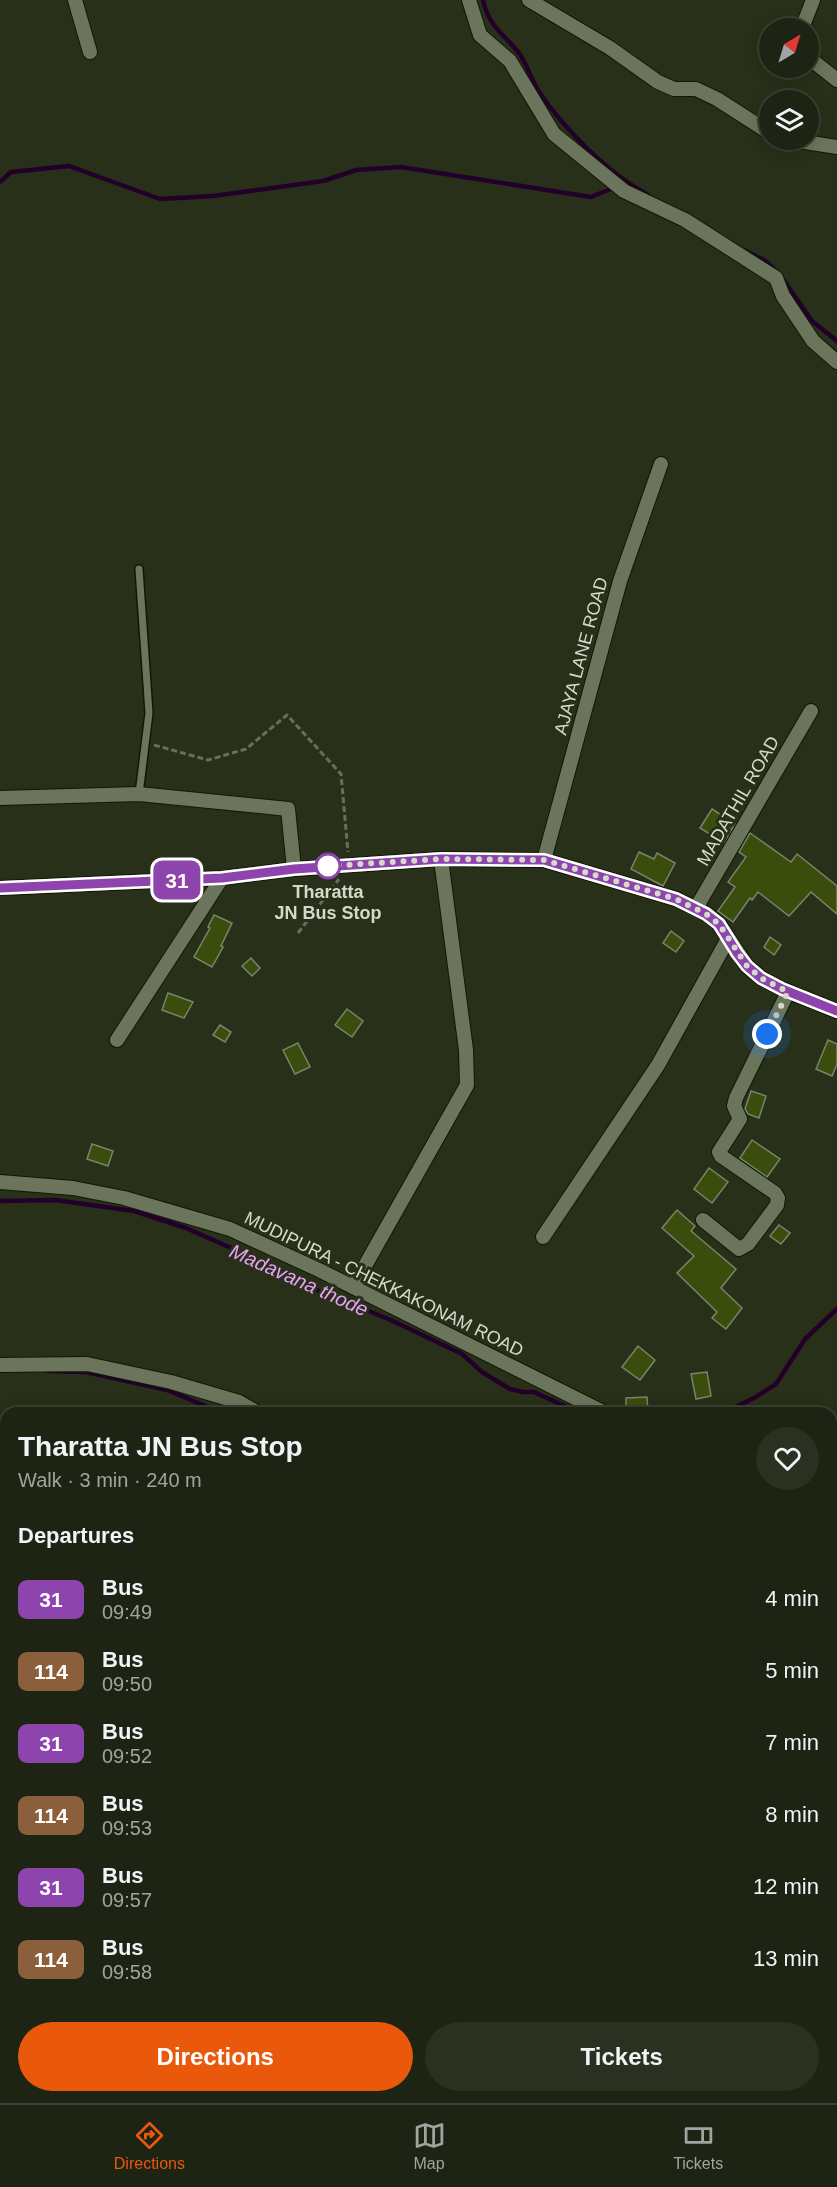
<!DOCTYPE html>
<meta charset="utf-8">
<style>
:root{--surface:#1e2413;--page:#2b3021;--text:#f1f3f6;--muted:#a1a4a0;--line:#3c4133;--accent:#ea580c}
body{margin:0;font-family:Helvetica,sans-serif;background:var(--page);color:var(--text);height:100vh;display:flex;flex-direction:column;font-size:22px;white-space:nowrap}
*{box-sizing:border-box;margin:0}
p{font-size:20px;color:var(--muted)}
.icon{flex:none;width:33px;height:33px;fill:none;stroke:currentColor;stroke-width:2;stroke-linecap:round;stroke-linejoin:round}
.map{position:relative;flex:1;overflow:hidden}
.panel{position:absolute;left:0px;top:1407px;width:837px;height:696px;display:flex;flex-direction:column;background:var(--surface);border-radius:18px 18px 0 0;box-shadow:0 3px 15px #0003,0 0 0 2px var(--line)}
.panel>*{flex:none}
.badge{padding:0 12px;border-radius:9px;font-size:21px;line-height:39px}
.needle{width:39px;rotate:38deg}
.tools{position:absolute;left:759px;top:18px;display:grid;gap:12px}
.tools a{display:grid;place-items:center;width:60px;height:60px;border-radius:50%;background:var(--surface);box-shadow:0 3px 15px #0003,0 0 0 2px var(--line);font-size:30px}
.you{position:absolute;width:30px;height:30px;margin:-15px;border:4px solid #fff;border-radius:50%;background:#1a73e8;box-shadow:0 0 0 9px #1a73e833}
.map>.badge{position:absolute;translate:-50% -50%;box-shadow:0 0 0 3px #fff}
h2{padding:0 18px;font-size:22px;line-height:54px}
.round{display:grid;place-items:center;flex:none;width:63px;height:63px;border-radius:32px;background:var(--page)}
.headline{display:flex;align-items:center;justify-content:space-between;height:102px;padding:0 18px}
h1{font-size:28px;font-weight:800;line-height:45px}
.action{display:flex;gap:12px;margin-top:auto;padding:12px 18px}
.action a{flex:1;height:69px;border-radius:36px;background:var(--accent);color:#fff;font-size:24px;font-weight:800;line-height:69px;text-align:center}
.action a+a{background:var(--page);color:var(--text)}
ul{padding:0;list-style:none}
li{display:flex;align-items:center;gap:18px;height:72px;padding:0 18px}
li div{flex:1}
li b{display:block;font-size:22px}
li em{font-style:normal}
li .badge{min-width:66px;font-weight:700;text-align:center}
.tab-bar{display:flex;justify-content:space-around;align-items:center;height:84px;border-top:2px solid var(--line);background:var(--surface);font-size:16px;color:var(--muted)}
.tab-bar a{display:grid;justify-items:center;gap:3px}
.tab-bar .current{color:var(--accent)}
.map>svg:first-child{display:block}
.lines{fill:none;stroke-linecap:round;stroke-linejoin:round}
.stream{stroke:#230029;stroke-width:4.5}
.building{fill:#3a4d0c;stroke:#79846a;stroke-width:1.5}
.service-casing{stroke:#101803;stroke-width:10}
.minor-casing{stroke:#101803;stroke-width:16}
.path{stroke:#676f5b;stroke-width:3;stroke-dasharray:6 3;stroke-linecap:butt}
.service{stroke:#6b755c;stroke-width:7}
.minor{stroke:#6b755c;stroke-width:14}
.line-casing{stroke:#fff;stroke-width:14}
.line{stroke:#8e44ad;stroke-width:9}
.walk{stroke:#d4dacb;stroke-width:6;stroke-dasharray:0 10.8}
.stop-dot{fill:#fff;stroke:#8e44ad;stroke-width:3}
.labels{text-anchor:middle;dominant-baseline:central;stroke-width:6;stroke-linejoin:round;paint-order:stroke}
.street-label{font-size:18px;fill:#d4dacb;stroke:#283019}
.stop-label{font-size:18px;font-weight:bold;fill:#d4dacb;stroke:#283019}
.water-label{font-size:20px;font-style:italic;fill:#eaa0f7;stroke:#283019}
</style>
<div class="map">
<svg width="837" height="2103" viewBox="0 0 837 2103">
<rect width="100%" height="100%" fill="#283019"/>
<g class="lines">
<!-- stream -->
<g class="stream">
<path d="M483,0C489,27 502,32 518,52C527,63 531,80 539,92C566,131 607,172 648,195"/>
<path d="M0,182L11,172L69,166L160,199L213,196L323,181L356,170L401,167L591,197L613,188"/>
<path d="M744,250L767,262L777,272"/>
<path d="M782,278L812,321L837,341"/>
<path d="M0,1201L55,1200L134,1211L186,1228L256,1259L312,1288L393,1321L462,1354L482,1372L510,1389L523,1392H534L580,1413"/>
<path d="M48,1371L86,1372L167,1390L222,1413"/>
<path d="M723,1413L754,1398L776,1384L805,1339L837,1309"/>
<path d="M413,2097L416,2103"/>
</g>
</g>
<!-- building -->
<g class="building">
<path d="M712,809L735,824L724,843L700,828Z"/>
<path d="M750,833L791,862L797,854L837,886V914L811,892L789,916L758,892L752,900L750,898L733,922L718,911L735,887L728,882L746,857L739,852Z"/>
<path d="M639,852L654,859L657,853L675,863L663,886L631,869Z"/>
<path d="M214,915L232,923L221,946L223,947L212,967L194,957L210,928L208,927Z"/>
<path d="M671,931L684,941L676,952L663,943Z"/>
<path d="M770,937L781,945L774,955L764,947Z"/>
<path d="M251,958L260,968L252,976L242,966Z"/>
<path d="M168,993L193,1002L184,1018L162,1010Z"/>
<path d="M347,1009L363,1021L352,1037L335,1025Z"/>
<path d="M220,1025L231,1032L225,1042L213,1035Z"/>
<path d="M828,1040L837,1044V1064L832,1076L816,1069Z"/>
<path d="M298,1043L310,1067L295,1074L283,1050Z"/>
<path d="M751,1091L766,1096L759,1118L748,1114L745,1109Z"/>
<path d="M752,1140L780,1159L767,1177L740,1158Z"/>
<path d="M92,1144L113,1151L108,1166L87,1159Z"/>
<path d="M709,1168L728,1182L712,1203L694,1189Z"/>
<path d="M677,1210L695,1226L691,1231L736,1269L721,1288L742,1308L726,1329L712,1318L717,1312L677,1273L694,1256L662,1228Z"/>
<path d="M779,1225L790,1233L781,1244L770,1236Z"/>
<path d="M638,1346L655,1360L640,1380L622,1367Z"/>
<path d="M707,1372L711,1396L696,1399L691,1374Z"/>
<path d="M647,1397L648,1413H626V1398Z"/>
</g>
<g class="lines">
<!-- service casing -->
<g class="service-casing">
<path id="service" d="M139,794L149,713L139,569"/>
</g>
<!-- minor casing -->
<g class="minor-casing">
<g id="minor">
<path d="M75,0L90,52"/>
<path d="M469,0L480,35L510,61L554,134L624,191L685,220L776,278L783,296L813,341L837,362"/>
<path d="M529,0L610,48L658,82L674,89H696L717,99L770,133"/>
<path d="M802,28L813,0"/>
<path d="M808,57L837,80"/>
<path d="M793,140L837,147"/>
<path d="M0,798L139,794L288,809L294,869"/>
<path d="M544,860L620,581L661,464"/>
<path d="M0,888L222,878L294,869L441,859L544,860L676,899L706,913L719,924L747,966L761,978L782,989L837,1011"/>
<path d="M696,908L811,711"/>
<path d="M117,1040L222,878"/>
<path d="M0,1182L73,1188L124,1198L230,1229L319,1270L605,1413"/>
<path d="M703,1220L739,1249L748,1244L777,1205L778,1198L775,1193L721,1156L719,1152L740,1119L734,1106L736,1098L788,992"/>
<path d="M543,1237L658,1065L728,939"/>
<path d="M353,1287L467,1085L466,1050L441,859"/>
<path d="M0,1365L87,1364L171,1382L239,1402L258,1413"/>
<path d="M0,1479L6,1480"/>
<path d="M831,2052L837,2061"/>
<path d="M341,2097L343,2103"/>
<path d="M476,2097L480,2103"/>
<path d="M256,2103L263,2097"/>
<path d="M691,2103L692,2097"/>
</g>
</g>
<!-- path -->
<g class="path">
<path d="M154,745L208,760L246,749L287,715L341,774L348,852"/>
<path d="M298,933L339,879"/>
</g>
<!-- service -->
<use href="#service" class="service"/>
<!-- minor -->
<use href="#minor" class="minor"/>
</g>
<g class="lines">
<!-- line casing -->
<g class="line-casing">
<path id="line" d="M0,888L222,878L294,869L441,859L544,860L676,899L706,914L719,924L737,953L747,966L761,978L782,989L837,1011"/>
</g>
<!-- line -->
<use href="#line" class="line"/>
<!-- walk -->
<path class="walk" d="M328,866L441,859L544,860L676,899L706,914L719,924L747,966L761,978L788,992L767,1034"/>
</g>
<!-- markers -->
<circle class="stop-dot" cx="328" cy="866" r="12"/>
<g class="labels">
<!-- street labels -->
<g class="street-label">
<text transform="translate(581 656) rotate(-75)">AJAYA LANE ROAD</text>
<text transform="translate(738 801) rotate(-60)">MADATHIL ROAD</text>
<text transform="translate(384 1284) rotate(26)">MUDIPURA - CHEKKAKONAM ROAD</text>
</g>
<!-- stop labels -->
<g class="stop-label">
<text x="328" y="892">Tharatta<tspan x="328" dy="21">JN Bus Stop</tspan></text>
</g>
<!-- water labels -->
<g class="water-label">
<text transform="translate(299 1280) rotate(24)">Madavana thode</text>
</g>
</g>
</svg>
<div class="tools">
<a><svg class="needle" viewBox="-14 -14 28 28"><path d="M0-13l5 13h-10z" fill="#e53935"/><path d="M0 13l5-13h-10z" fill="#a1a4a0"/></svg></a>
<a><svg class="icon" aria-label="layers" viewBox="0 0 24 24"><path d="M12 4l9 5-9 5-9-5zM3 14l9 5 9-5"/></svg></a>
</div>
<div class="you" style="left:767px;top:1034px"></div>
<b class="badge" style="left:177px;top:880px;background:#8e44ad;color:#fff">31</b>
<section class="panel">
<div class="headline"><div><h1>Tharatta JN Bus Stop</h1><p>Walk · 3 min · 240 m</p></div><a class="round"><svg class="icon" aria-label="heart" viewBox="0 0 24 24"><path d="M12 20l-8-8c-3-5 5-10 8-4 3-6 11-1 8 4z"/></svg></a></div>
<h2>Departures</h2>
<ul>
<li><span class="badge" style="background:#8e44ad;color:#fff">31</span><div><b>Bus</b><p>09:49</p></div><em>4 min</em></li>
<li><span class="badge" style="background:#8b5e3c;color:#fff">114</span><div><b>Bus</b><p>09:50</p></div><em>5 min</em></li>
<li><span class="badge" style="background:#8e44ad;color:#fff">31</span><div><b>Bus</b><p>09:52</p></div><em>7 min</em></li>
<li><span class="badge" style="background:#8b5e3c;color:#fff">114</span><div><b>Bus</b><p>09:53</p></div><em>8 min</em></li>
<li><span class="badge" style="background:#8e44ad;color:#fff">31</span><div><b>Bus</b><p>09:57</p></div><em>12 min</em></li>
<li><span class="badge" style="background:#8b5e3c;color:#fff">114</span><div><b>Bus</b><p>09:58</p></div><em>13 min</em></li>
</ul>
<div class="action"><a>Directions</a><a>Tickets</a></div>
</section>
</div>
<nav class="tab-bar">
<a class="current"><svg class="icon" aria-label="directions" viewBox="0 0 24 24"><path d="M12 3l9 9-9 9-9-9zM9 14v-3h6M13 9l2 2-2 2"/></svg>Directions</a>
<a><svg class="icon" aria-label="map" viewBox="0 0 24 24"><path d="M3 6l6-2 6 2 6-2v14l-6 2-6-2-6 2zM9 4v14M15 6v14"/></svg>Map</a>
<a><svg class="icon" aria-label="tickets" viewBox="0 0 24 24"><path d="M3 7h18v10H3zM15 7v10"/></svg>Tickets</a>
</nav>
